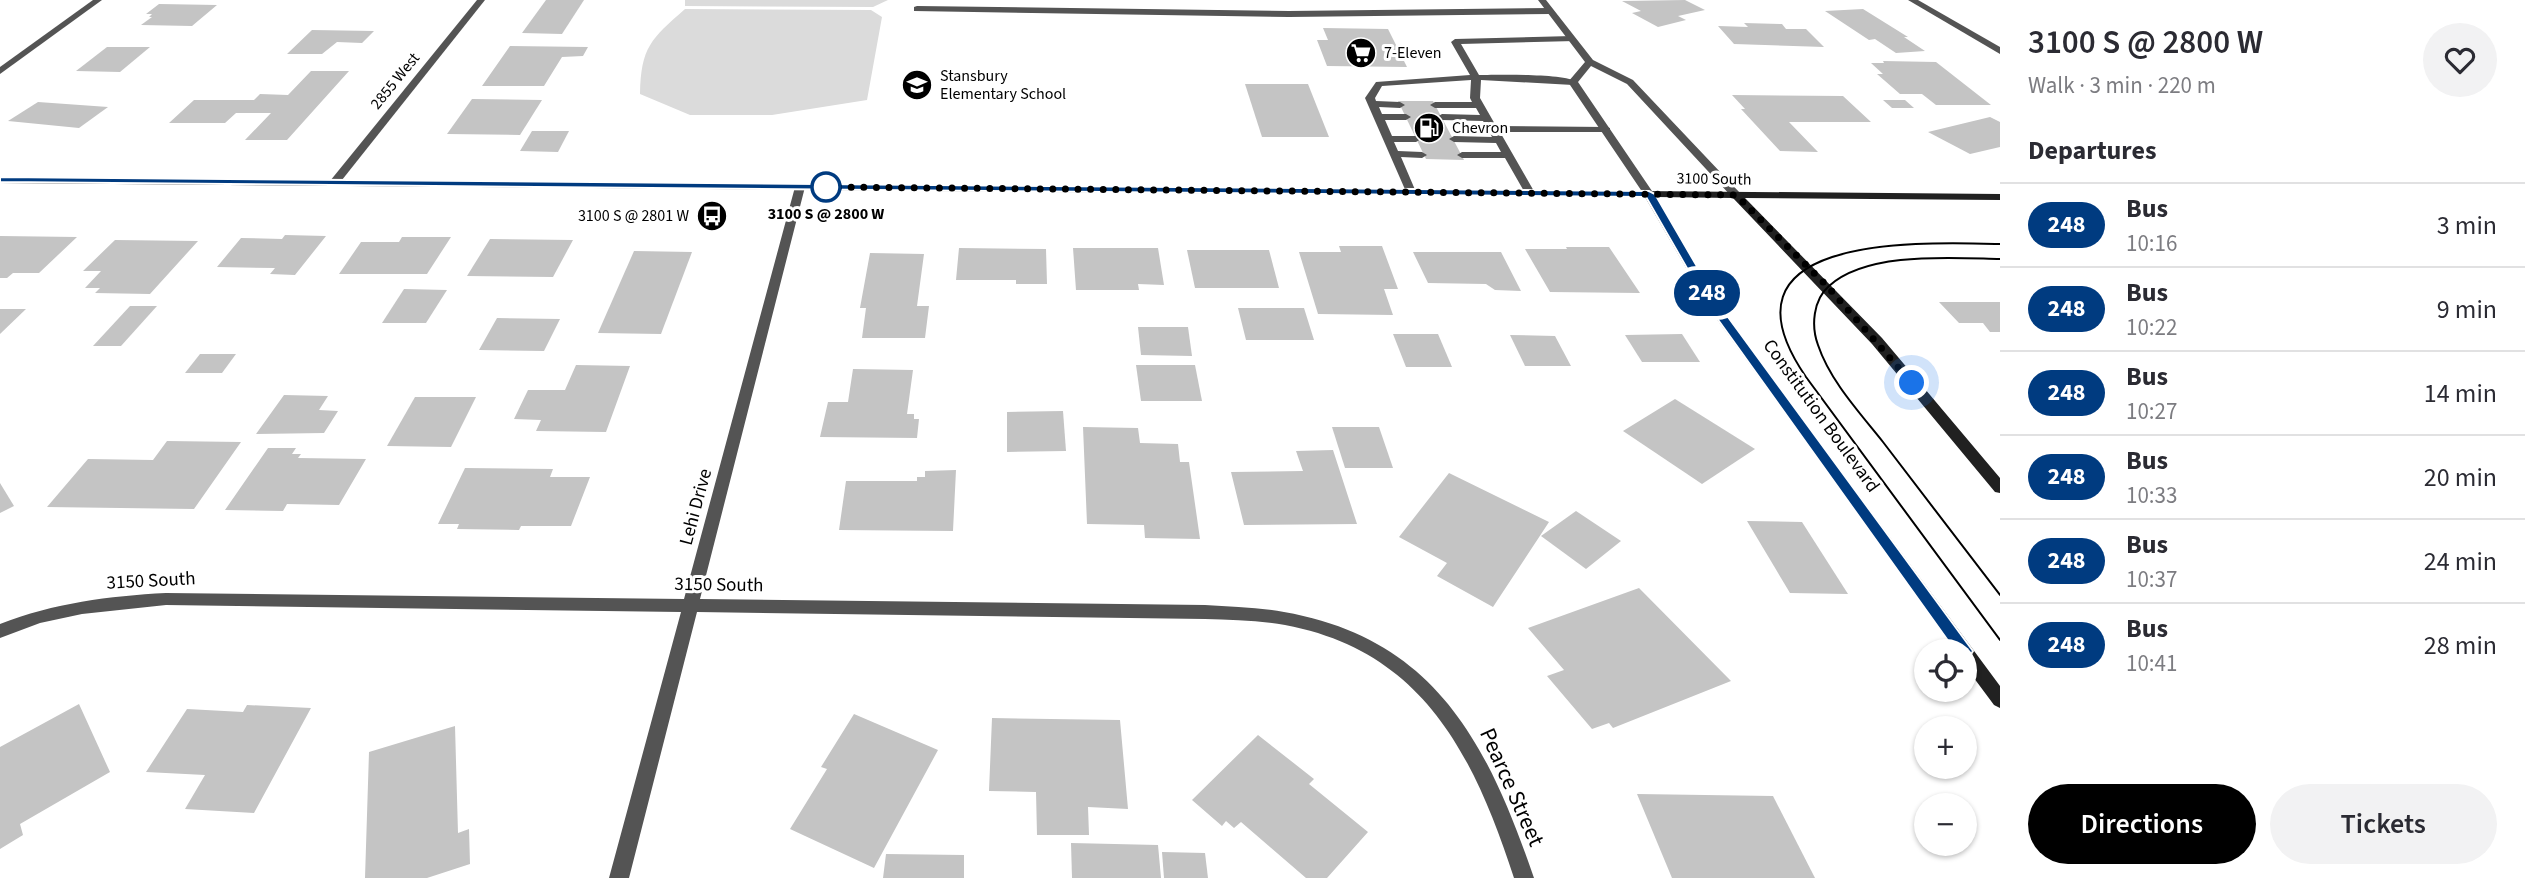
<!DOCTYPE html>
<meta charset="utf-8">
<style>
:root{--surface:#fff;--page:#f2f2f3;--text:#2b2b33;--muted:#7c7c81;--line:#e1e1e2;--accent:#000}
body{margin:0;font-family:"Source Sans 3",sans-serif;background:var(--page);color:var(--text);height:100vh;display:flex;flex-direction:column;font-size:26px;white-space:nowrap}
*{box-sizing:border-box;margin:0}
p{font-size:23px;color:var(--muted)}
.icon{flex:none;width:38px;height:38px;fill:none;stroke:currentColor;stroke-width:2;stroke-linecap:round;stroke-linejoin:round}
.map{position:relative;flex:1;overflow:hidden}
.details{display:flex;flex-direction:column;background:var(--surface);width:525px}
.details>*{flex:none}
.badge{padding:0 14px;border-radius:23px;font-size:24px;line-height:46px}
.fabs{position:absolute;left:1914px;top:639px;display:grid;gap:14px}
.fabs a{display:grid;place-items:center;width:63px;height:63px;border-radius:50%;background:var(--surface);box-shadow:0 2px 5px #0004;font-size:35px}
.you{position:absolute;width:35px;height:35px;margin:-18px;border:5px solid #fff;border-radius:50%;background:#1a73e8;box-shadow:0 0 0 10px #1a73e833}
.map>.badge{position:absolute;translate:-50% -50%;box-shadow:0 0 0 4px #fff}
h2{padding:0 28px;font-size:26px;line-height:63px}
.round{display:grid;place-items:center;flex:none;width:74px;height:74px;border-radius:37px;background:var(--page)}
.summary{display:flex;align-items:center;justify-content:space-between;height:119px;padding:0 28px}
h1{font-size:33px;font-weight:600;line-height:52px}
.button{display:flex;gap:14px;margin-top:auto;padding:14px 28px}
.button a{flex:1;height:80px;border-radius:42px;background:var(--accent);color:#fff;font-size:28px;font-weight:600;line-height:80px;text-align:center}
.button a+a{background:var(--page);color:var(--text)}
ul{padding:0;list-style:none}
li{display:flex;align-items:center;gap:21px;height:84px;padding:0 28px;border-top:2px solid var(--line)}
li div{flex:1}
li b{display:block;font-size:26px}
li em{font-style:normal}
li .badge{min-width:77px;font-weight:700;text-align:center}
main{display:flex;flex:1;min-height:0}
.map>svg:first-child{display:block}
.green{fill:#dbdbdb}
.building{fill:#c4c4c4}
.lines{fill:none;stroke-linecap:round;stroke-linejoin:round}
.service{fill:#545454;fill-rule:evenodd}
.minor{fill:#545454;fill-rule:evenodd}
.tertiary{fill:#545454;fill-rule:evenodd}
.secondary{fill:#212121;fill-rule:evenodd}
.tram{stroke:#000;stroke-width:2}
.line{fill:#003b80;stroke:#fff;stroke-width:2}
.walk{stroke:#000;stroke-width:7;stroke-dasharray:0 12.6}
.stop-dot{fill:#fff;stroke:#003b80;stroke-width:3.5}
.labels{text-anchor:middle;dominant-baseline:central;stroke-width:6;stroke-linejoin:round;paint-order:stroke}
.far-poi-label{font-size:16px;fill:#000;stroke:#fff;text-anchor:start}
.far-street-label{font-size:16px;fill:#000;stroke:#fff}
.far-stop-label{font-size:16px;font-weight:bold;fill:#000;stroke:#fff}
.street-label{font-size:19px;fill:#000;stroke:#fff}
.near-street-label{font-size:23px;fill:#000;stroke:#fff}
</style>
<main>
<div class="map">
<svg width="2000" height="878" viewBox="0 0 2000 878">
<rect width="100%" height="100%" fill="#fff"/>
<!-- green -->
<g class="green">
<path d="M685,0H888L873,7L685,6Z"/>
<path d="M685,9L871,10L882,17L867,100L772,115H690L640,94C641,47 651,39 685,9Z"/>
</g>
<!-- building -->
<g class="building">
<path d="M546,0H584L562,34L522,33Z"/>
<path d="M1685,0L1705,10L1678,16L1686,20L1658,27L1632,13L1641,11L1622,1Z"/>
<path d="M159,4L217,5L192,26L141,25L152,17H149L152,14H146Z"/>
<path d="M1863,9L1908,37H1904L1925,51L1896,53L1875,39L1869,40L1825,11Z"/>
<path d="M1744,23L1782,24L1786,29H1806L1824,47L1734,44L1718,26L1748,27Z"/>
<path d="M1323,28L1388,29L1407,67L1327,66L1317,40H1328Z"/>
<path d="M312,30L374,31L362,43L337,42L322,54H287Z"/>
<path d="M510,46L588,47L583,56L562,57L544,86H482Z"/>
<path d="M107,47H150L120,72L76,71Z"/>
<path d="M1883,61L1936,62L1991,105H1936L1922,94H1900L1877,74H1883L1871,63H1884Z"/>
<path d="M311,71H349L287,140H245L271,113H236L225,123H169L194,100H254L260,94L288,95Z"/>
<path d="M1245,84H1308L1329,137H1262Z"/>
<path d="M1732,95L1843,96L1871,122H1789L1818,152L1780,151L1741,109H1745Z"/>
<path d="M472,99L542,100L520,135L447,134Z"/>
<path d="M1883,100H1905L1914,108H1892Z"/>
<path d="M1398,101H1433L1464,160L1426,159Z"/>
<path d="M38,102L108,107L79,128L8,121Z"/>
<path d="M1990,117L2000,122V147L1970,154L1928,132Z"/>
<path d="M532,131H569L558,152L520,151Z"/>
<path d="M285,235L326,236L295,275L270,274L275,268L217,267L241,238L282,239Z"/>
<path d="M0,236L77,237L39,273H13L7,278H0Z"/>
<path d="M402,237H451L427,274H339L361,242H399Z"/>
<path d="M490,239L573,240L553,277L467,276Z"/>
<path d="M115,240L198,241L150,294L95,293L100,288H85L101,271H83Z"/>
<path d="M1339,246H1382L1398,289H1384L1393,315L1318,314L1299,252H1341Z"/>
<path d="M1566,247H1609L1640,293L1550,292L1525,249H1567Z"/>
<path d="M959,248L1046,249L1047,284H1016V280H956Z"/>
<path d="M1073,248H1158L1164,285L1138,284L1139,290H1076Z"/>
<path d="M1187,250H1269L1279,288H1195Z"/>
<path d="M634,251L692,252L661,334L598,333Z"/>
<path d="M1413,252H1501L1521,291L1495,290L1486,284L1428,283Z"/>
<path d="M870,253L924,254L917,306H929L925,338H862L866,308H860Z"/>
<path d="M404,289L447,290L426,323H382Z"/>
<path d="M1939,302H2000V332H1990L1983,323H1959Z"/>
<path d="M130,306H157L121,346H93Z"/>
<path d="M1238,308H1304L1314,340H1246Z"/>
<path d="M0,309H26L0,334Z"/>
<path d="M497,318L560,319L544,351L479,350Z"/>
<path d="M1138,327H1188L1192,356L1141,355Z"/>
<path d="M1393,334H1438L1452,367H1406Z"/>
<path d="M1682,334L1700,362H1642L1625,335Z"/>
<path d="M1510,335L1555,336L1571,366H1525Z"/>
<path d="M200,354H236L222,373H185Z"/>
<path d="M576,365L630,366L606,432L536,431L541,420L514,419L528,390H565Z"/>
<path d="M1136,365H1195L1202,401H1141Z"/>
<path d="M853,369L913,370L907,414H914V419H919L917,438L820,437L828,402H848Z"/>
<path d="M284,395L328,396L319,410L338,411L324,433L256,434Z"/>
<path d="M415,397H476L451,447L387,446Z"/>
<path d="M1675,399L1755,449L1702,484L1623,431Z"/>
<path d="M1063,411L1066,451L1007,452V412Z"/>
<path d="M1083,427L1138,428L1140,443L1178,444L1180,462H1189L1200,539L1145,538L1144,525L1087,524Z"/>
<path d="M1332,427H1379L1393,468H1345Z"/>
<path d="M167,441L241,442L194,509L47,507L88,459L153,460Z"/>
<path d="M268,448H296L292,454H301L298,458L366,459L339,505L287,504L283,511L225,510Z"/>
<path d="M1333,450L1357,524L1244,525L1231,472L1303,471L1296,451Z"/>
<path d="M465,468L553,469L550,477H590L571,526H521L519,530L457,529L459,524H438Z"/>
<path d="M956,470L953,531L839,530L846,481H917V477H925V471Z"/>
<path d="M1449,473L1549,522L1493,607L1437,576L1447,563L1399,537Z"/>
<path d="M0,483L14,506L0,513Z"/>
<path d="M1576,511L1621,541L1586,569L1541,536Z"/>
<path d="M1747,521L1802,522L1848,594L1790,593Z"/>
<path d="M1639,588L1731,681L1613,728L1609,723L1592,729L1547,676L1564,670L1528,628Z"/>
<path d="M79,704L110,772L20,824L23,835L0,849V747Z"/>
<path d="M247,705L311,708L254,813L185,809L205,775L146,772L187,709L243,712Z"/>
<path d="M854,714L938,750L874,868L790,829L827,769L821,767Z"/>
<path d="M992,718L1120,720L1128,809L1088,807L1089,835H1037L1036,792L989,791Z"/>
<path d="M455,726L458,833L469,829L470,864L427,878H365L369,752Z"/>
<path d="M1258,735L1314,779L1309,784L1368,832L1327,878H1306L1241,822L1234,828L1226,821L1222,826L1192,800Z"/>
<path d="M1637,794L1773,796L1815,878H1672Z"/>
<path d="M1071,843L1158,845L1161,878H1072Z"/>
<path d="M1162,852L1205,853L1208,878H1164Z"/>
<path d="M886,854L964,855V878H883Z"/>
</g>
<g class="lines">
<!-- service -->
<g class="service">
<path d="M917,6L1289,11L1550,8L1554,11L1550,14L1289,17L914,11V7Z"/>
<path d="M1572,36L1576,39L1575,41L1461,44L1479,75C1499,75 1563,73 1578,82L1573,85L1481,80L1480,98L1496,126L1606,127L1610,128V132H1500L1535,193L1530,196L1525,193L1505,158H1462L1457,155L1462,152H1501L1496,143L1454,142L1449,139L1454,136L1492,137L1483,121L1442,120L1437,117L1442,114L1480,115L1476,108H1435L1430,105L1435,102H1472L1470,98L1471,80L1382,86L1375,98L1376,101L1400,102L1405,105L1400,108L1379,107L1382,114H1406L1411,117L1406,120H1385L1392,136H1416L1421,139L1416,142H1394L1398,151L1422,152L1427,155L1422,158L1401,157L1416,192L1415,194H1407L1365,98L1376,82L1470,75L1451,42L1455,39Z"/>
</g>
<!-- minor -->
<g class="minor">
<path d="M93,0H102L0,74V67Z"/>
<path d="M477,0H485L338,185H330V181Z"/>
<path d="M1908,0H1918L2000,47V54Z"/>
<path d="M800,184L805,187L700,599L1205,605C1231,607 1258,607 1284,612C1437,639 1488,745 1534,878H1514C1474,756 1424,651 1285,625C1258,620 1232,620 1205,619L697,612L629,878H609L681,612L166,605L82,614L40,623L0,638V624C54,603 109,596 166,593L684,599L795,187Z"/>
</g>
<!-- tertiary -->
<path class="tertiary" d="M1538,0H1546L1593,60L1633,80L1740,193V197H1732L1627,84L1591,66L1578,82L1654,194L1649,197L1645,196L1568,82L1585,62Z"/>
<!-- secondary -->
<path class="secondary" d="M0,177L2000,194V200L1745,198L1882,338L2000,478V493L1995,492L1872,344L1733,198L1656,197L1720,307L2000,686V708L1994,705L1965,666V651H1956L1711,311L1645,197L0,183Z"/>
<!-- tram -->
<g class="tram">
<path d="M2000,244C1917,242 1708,234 1806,377L2000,640"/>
<path d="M2000,259C1952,258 1867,251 1829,286C1813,300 1811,326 1818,345C1830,381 1860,413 1883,442C1922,493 1961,544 2000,595"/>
</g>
</g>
<!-- line -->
<path class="line" d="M0,177L1649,191L1655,194L1720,306L1973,651L1970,656H1959L1711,310L1646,197L0,182Z"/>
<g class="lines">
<!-- walk -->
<path class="walk" d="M826,187L1736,195L1827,286L1912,383"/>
</g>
<!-- icons -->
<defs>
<g id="supermarket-disc" transform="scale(1.575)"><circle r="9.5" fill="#000" stroke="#fff"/><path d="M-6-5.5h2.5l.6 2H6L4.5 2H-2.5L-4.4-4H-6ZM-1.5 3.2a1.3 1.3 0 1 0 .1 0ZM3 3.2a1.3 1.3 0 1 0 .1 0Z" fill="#fff"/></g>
<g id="school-disc" transform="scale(1.575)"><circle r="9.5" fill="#000" stroke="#fff"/><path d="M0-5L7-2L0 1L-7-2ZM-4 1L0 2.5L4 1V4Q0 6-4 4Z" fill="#fff"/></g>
<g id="fuel-disc" transform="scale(1.575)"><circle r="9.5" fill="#000" stroke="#fff"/><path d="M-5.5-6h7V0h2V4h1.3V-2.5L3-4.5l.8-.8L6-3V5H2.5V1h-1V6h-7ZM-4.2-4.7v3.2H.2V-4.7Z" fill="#fff"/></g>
<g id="bus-disc" transform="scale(1.575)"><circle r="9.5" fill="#000" stroke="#fff"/><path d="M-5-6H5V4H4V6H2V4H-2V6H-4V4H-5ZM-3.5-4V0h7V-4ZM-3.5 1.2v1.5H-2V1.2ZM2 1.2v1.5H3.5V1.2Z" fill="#fff"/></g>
</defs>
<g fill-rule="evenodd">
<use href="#supermarket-disc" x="1361" y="53"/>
<use href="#school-disc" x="917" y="85"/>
<use href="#fuel-disc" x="1429" y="128"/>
<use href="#bus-disc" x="712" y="216"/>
</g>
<!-- markers -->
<circle class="stop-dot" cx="826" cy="187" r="14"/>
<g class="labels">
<!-- far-poi labels -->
<g class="far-poi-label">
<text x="1384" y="53">7-Eleven</text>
<text x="940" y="76">Stansbury<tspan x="940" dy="18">Elementary School</tspan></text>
<text x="1452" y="128">Chevron</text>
<text x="689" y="216" text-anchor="end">3100 S @ 2801 W</text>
</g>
<!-- far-street labels -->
<g class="far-street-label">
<text transform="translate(395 81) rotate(-51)">2855 West</text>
<text transform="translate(1714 179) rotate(1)">3100 South</text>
</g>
<!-- far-stop labels -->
<g class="far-stop-label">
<text x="826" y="214">3100 S @ 2800 W</text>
</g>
<!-- street labels -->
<g class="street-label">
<text transform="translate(1821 416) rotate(54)">Constitution Boulevard</text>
<text transform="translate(696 507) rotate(-75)">Lehi Drive</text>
<text transform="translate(151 581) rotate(-3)">3150 South</text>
<text transform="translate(719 585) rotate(1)">3150 South</text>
</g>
<!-- near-street labels -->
<g class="near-street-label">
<text transform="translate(1512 787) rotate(66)">Pearce Street</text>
</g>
</g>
</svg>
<div class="fabs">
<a><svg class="icon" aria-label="locate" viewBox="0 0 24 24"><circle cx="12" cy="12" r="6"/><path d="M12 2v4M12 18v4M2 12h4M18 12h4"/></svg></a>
<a>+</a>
<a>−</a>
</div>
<div class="you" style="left:1912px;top:383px"></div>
<b class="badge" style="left:1707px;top:293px;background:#003b80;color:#fff">248</b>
</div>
<section class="details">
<div class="summary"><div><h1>3100 S @ 2800 W</h1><p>Walk · 3 min · 220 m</p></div><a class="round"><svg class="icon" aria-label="heart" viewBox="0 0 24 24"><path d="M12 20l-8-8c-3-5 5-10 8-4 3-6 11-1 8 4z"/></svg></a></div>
<h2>Departures</h2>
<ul>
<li><span class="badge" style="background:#003b80;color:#fff">248</span><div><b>Bus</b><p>10:16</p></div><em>3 min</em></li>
<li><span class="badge" style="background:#003b80;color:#fff">248</span><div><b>Bus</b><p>10:22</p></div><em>9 min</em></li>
<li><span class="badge" style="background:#003b80;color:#fff">248</span><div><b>Bus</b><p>10:27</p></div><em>14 min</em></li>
<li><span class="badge" style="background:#003b80;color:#fff">248</span><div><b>Bus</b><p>10:33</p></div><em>20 min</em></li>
<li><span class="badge" style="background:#003b80;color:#fff">248</span><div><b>Bus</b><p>10:37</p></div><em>24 min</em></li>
<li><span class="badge" style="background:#003b80;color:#fff">248</span><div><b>Bus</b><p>10:41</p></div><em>28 min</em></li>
</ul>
<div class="button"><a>Directions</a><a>Tickets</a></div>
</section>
</main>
